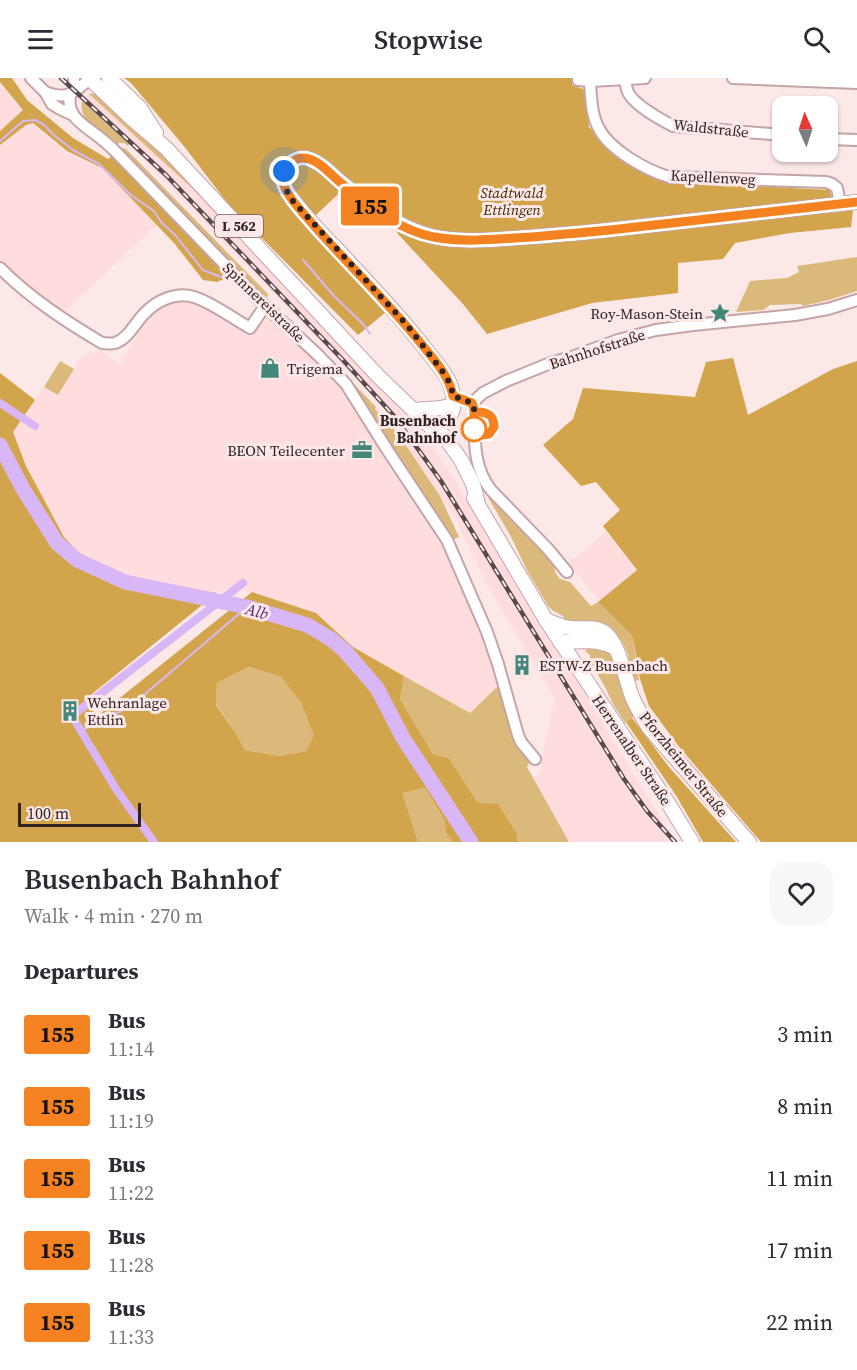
<!DOCTYPE html>
<meta charset="utf-8">
<style>
:root{--surface:#fff;--page:#f7f7f7;--text:#2b2b33;--muted:#7c7c81}
body{margin:0;font-family:"Source Serif 4",serif;background:var(--page);color:var(--text);height:100vh;display:flex;flex-direction:column;font-size:22px;white-space:nowrap}
*{box-sizing:border-box;margin:0}
p{font-size:20px;color:var(--muted)}
.icon{flex:none;width:33px;height:33px;fill:none;stroke:currentColor;stroke-width:2;stroke-linecap:round;stroke-linejoin:round}
.map{position:relative;height:764px;overflow:hidden}
.side{display:flex;flex-direction:column;background:var(--surface);flex:1}
.side>*{flex:none}
.badge{padding:0 12px;border-radius:4px;font-size:21px;line-height:39px}
.needle{width:39px;rotate:357deg}
.fabs{position:absolute;left:772px;top:18px;display:grid;gap:12px}
.fabs a{display:grid;place-items:center;width:66px;height:66px;border-radius:12px;background:var(--surface);box-shadow:0 2px 4px #0004;font-size:30px}
.scale{position:absolute;left:18px;bottom:15px;width:123px;box-sizing:border-box;padding-left:6px;border:3px solid #2f2323;border-top:0;font-size:16px;line-height:21px;white-space:nowrap;color:#2f2323;-webkit-text-stroke:4px #fde8e8;paint-order:stroke}
.you{position:absolute;width:30px;height:30px;margin:-15px;border:4px solid #fff;border-radius:50%;background:#1a73e8;box-shadow:0 0 0 9px #1a73e833}
.map>.badge{position:absolute;translate:-50% -50%;box-shadow:0 0 0 3px #fff}
h2{padding:0 24px;font-size:22px;line-height:54px}
.round{display:grid;place-items:center;flex:none;width:63px;height:63px;border-radius:18px;background:var(--page)}
.head{display:flex;align-items:center;justify-content:space-between;height:102px;padding:0 24px}
h1{font-size:28px;font-weight:600;line-height:45px}
ul{padding:0;list-style:none}
li{display:flex;align-items:center;gap:18px;height:72px;padding:0 24px}
li div{flex:1}
li b{display:block;font-size:22px}
li em{font-style:normal}
li .badge{min-width:66px;font-weight:700;text-align:center}
header{display:flex;justify-content:space-between;align-items:center;height:78px;padding:0 24px;background:var(--surface);font-size:27px;font-weight:600}
.map>svg:first-child{display:block}
.built{fill:#ffdcdd}
.green{fill:#dbb97a}
.forest{fill:#d2a54d;fill-rule:evenodd}
.lines{fill:none;stroke-linecap:round;stroke-linejoin:round}
.stream{stroke:#d9b6f6;stroke-width:2}
.canal{stroke:#d9b6f6;stroke-width:8}
.river{stroke:#d9b6f6;stroke-width:15}
.minor-casing{stroke:#c5a4a6;stroke-width:14}
.major-casing{stroke:#c5a4a6;stroke-width:16}
.minor{stroke:#fff;stroke-width:10}
.major{stroke:#fff;stroke-width:14}
.rail-casing{stroke:#584a4a;stroke-width:4.5}
.rail{stroke:#fde8e8;stroke-width:2;stroke-dasharray:7;stroke-linecap:butt}
.line-casing{stroke:#fff;stroke-width:14}
.line{stroke:#f58220;stroke-width:9}
.walk{stroke:#2f2323;stroke-width:6;stroke-dasharray:0 10.8}
.stop-dot{fill:#fff;stroke:#f58220;stroke-width:3}
.labels{text-anchor:middle;dominant-baseline:central;stroke-width:6;stroke-linejoin:round;paint-order:stroke}
.shield{fill:#fde8e8;stroke:#6d5e5e;stroke-width:1.5}
.shield-label{font-size:14px;font-weight:bold;fill:#2f2323}
.street-label{font-size:15px;fill:#2f2323;stroke:#fde8e8}
.park-label{font-size:15px;font-style:italic;fill:#3d2a03;stroke:#fde8e8}
.poi-label{font-size:15px;fill:#2f2323;stroke:#fde8e8;text-anchor:start}
.stop-label{font-size:15px;font-weight:bold;fill:#2f2323;stroke:#fde8e8;text-anchor:end}
.water-label{font-size:16px;font-style:italic;fill:#5c257f;stroke:#fde8e8}
</style>
<header><svg class="icon" aria-label="menu" viewBox="0 0 24 24"><path d="M4 6h16M4 12h16M4 18h16"/></svg>Stopwise<svg class="icon" aria-label="search" viewBox="0 0 24 24"><circle cx="10" cy="10" r="6"/><path d="M15 15l6 6"/></svg></header>
<div class="map">
<svg width="857" height="764" viewBox="0 0 857 764">
<rect width="100%" height="100%" fill="#fde8e8"/>
<!-- built -->
<g class="built">
<path d="M0,0L25,22L33,47L66,74L102,91L156,147L63,235L22,206L0,182Z"/>
<path d="M89,16L192,110L333,261L421,352L458,407L487,458L676,764H569L533,700L543,694L541,686L553,628L555,621L488,509L451,432L444,426L441,419L404,363L395,349L396,347L378,324L126,63L82,23L84,19Z"/>
<path d="M193,223L252,256L269,238L344,306L444,464L484,559L499,607L470,635L353,569L316,535L252,514L228,510L217,515L124,500L78,474L64,459L26,388L13,354L44,309L59,317L82,278L100,272L120,286L149,237L170,226Z"/>
<path d="M606,454L636,492L599,523L569,485Z"/>
</g>
<!-- green -->
<g class="green">
<path d="M97,15L160,73L228,142L225,145L192,110L89,16Z"/>
<path d="M82,23L129,66L128,68C123,64 121,64 116,67C111,62 107,57 102,53C90,43 80,42 82,23Z"/>
<path d="M119,69L126,71L268,216V218L263,222L118,70Z"/>
<path d="M857,179V213L829,222L803,228L801,226L770,227L763,232L736,234L750,203L787,200L799,194L797,188Z"/>
<path d="M324,276H325L376,329L375,331L397,354L440,418L459,459L453,462L435,432L431,434Z"/>
<path d="M60,283L74,291L58,317L44,309Z"/>
<path d="M487,416L554,483L555,494L560,501L570,504L591,528L598,524L633,559L639,602L631,604L628,576L621,562L612,554L567,545L563,538L552,532L548,528L528,494L510,457L489,421Z"/>
<path d="M589,569L603,571L609,575L615,585L625,617L635,638L625,645L613,626L605,609L590,583V577L585,573Z"/>
<path d="M249,589L281,599L301,625L315,657L306,673L279,678L245,672L235,654L216,626L217,605Z"/>
<path d="M404,598L470,635L499,607L530,683L527,689L569,764H518L517,756L478,725L449,680L433,676L400,621Z"/>
<path d="M425,710L444,741L446,755L453,764H418L401,715Z"/>
</g>
<!-- forest -->
<g class="forest">
<path d="M0,0H12L27,22L73,60L108,81L114,77L229,199L217,204L203,202L174,165L102,90L67,73L33,45L26,47L0,67V53L23,32L0,4Z"/>
<path d="M124,0H572V7L586,12L589,49L613,76L658,102L670,104L830,112L834,134L853,132L851,149L790,155L735,165L723,181L678,185V215L592,225L487,256L463,226L397,155L406,144L389,134L352,103L316,137L304,146L386,234L358,257L229,127L183,67L131,5Z"/>
<path d="M733,280L748,337L833,291L857,283V764H761L680,670L649,628L640,601L633,559L598,524L637,492L603,448L620,432L596,404L581,408L543,367L573,341L583,310L695,319L706,284Z"/>
<path d="M0,295L35,322L13,354L26,388L64,459L78,474L124,500L217,515L87,620L96,639L252,514L316,535L353,569L404,598L400,621L433,676L449,680L478,725L498,726L517,756L518,764H453L446,755L444,741L425,710L402,715L418,764H0ZM249,589L281,599L301,625L314,657L306,673L279,678L245,672L235,654L216,627L217,605Z"/>
<path d="M632,640L669,689L736,764H703L677,719L626,644Z"/>
</g>
<g class="lines">
<!-- stream -->
<g class="stream">
<path d="M0,63L23,43L35,42L43,46L55,58L73,72L99,86L132,118L154,133L161,144L175,157L203,192L221,199"/>
<path d="M303,182L334,218L364,247L370,256"/>
<path d="M81,653L131,628L247,529"/>
</g>
<!-- canal -->
<g class="canal">
<path d="M0,325L35,348"/>
<path d="M154,764L116,711L72,638L243,505"/>
</g>
<!-- river -->
<path class="river" d="M0,367L23,411L57,465L77,482L125,504L247,529L307,547L331,561L345,573L377,610L403,660L471,764"/>
<!-- minor casing -->
<g class="minor-casing">
<g id="minor">
<path d="M31,0L45,14L52,26L60,31L73,37"/>
<path d="M74,0V12"/>
<path d="M578,0V2L590,3L645,0"/>
<path d="M733,0L857,5"/>
<path d="M625,1C626,6 626,11 629,16C637,29 660,41 673,48L783,57"/>
<path d="M590,3C591,18 591,35 598,49C609,72 646,92 669,99L826,104L832,106L837,110L840,126"/>
<path d="M45,14C69,23 73,14 91,0"/>
<path d="M70,17C66,39 84,47 99,59C104,63 109,67 114,72L262,225L318,277L346,306L388,373L447,462L487,554L498,586L518,657L521,664L535,681"/>
<path d="M828,61L857,62"/>
<path d="M0,190C30,220 65,243 102,265C106,265 111,266 115,265C128,261 135,245 144,236C156,223 176,213 194,219C211,224 234,241 250,250L265,228"/>
<path d="M472,325L483,315L506,303L553,284L572,279L618,262L656,252L693,247L795,237L828,231L857,222"/>
<path d="M472,325L474,331C475,359 472,388 491,412L548,471L567,494"/>
</g>
</g>
<!-- major casing -->
<g class="major-casing">
<g id="major">
<path d="M89,0L132,41L166,70L378,298L433,351L444,358L461,382L473,406L478,426"/>
<path d="M109,0L140,30L156,55"/>
<path d="M414,332L441,330L449,328"/>
<path d="M433,351C454,342 458,328 450,306C445,293 433,281 424,269C397,234 366,203 336,170C319,153 302,135 288,115C284,109 281,101 284,94C288,84 299,77 309,81C322,85 332,97 342,105C370,128 396,149 431,158C459,165 489,162 517,160C545,158 572,156 599,153C685,144 771,134 857,124"/>
<path d="M474,420L546,542L668,725L692,764"/>
<path d="M546,542C554,545 563,550 572,550C583,551 594,548 604,554C619,563 626,605 633,621C638,632 643,640 649,650L749,764"/>
<path d="M560,564C578,563 599,561 615,570"/>
</g>
</g>
<!-- minor -->
<use href="#minor" class="minor"/>
<!-- major -->
<use href="#major" class="major"/>
<!-- rail casing -->
<g class="rail-casing">
<path id="rail" d="M61,0L166,97L342,281L394,338L441,403L624,701L647,733L675,764"/>
</g>
<!-- rail -->
<use href="#rail" class="rail"/>
</g>
<g class="lines">
<!-- line casing -->
<g class="line-casing">
<path id="line" d="M480,334C490,335 494,339 494,349L489,356L474,358V331L472,325L453,318C449,298 436,284 423,268C383,217 334,174 293,123C288,116 282,108 283,99C284,87 296,77 309,81C321,84 331,97 341,105C369,127 397,152 434,159C461,164 488,162 515,160C547,158 578,155 610,152C692,143 775,133 857,124"/>
</g>
<!-- line -->
<use href="#line" class="line"/>
<!-- walk -->
<path class="walk" d="M284,93C281,105 286,112 293,123L407,247L446,298L451,308L453,318L472,325L474,331V351"/>
</g>
<!-- icons -->
<defs>
<g id="sight-bare" transform="scale(1.62)"><path d="M0-6L1.8-2.2L6-1.7L2.9 1.2L3.7 5.4L0 3.3L-3.7 5.4L-2.9 1.2L-6-1.7L-1.8-2.2Z" fill="#43877b" stroke="#fde8e8" stroke-width="2.5" paint-order="stroke"/></g>
<g id="shop-bare" transform="scale(1.62)"><path d="M-5-2.5h2.3a2.7 3.5 0 0 1 5.4 0H5L5.5 6h-11ZM-1.5-2.5h3a1.5 2.3 0 0 0-3 0Z" fill="#43877b" stroke="#fde8e8" stroke-width="2.5" paint-order="stroke"/></g>
<g id="office-bare" transform="scale(1.62)"><path d="M-6-3h4V-5.5h4V-3h4V5H-6ZM-1-4.5V-3h2v-1.5ZM-6 0V1H6V0Z" fill="#43877b" stroke="#fde8e8" stroke-width="2.5" paint-order="stroke"/></g>
<g id="building-bare" transform="scale(1.62)"><path d="M-4-6H4V6H1V3H-1V6H-4ZM-2.5-4.3h1.7v1.8h-1.7ZM.8-4.3h1.7v1.8H.8ZM-2.5-1h1.7V.8h-1.7ZM.8-1h1.7V.8H.8Z" fill="#43877b" stroke="#fde8e8" stroke-width="2.5" paint-order="stroke"/></g>
</defs>
<g fill-rule="evenodd">
<use href="#sight-bare" x="720" y="235"/>
<use href="#shop-bare" x="270" y="290"/>
<use href="#office-bare" x="362" y="372"/>
<use href="#building-bare" x="522" y="587"/>
<use href="#building-bare" x="70" y="633"/>
</g>
<!-- markers -->
<circle class="stop-dot" cx="474" cy="351" r="12"/>
<g class="labels">
<!-- shield labels -->
<rect class="shield" x="215" y="137" width="48" height="22" rx="4.5"/>
<g class="shield-label">
<text x="239" y="148">L 562</text>
</g>
<!-- street labels -->
<g class="street-label">
<text transform="translate(711 50) rotate(6)">Waldstraße</text>
<text transform="translate(713 99) rotate(3)">Kapellenweg</text>
<text transform="translate(264 224) rotate(44)">Spinnereistraße</text>
<text transform="translate(597 271) rotate(-18)">Bahnhofstraße</text>
<text transform="translate(632 672) rotate(56)">Herrenalber Straße</text>
<text transform="translate(684 686) rotate(51)">Pforzheimer Straße</text>
</g>
<!-- park labels -->
<g class="park-label">
<text x="512" y="114">Stadtwald<tspan x="512" dy="17">Ettlingen</tspan></text>
</g>
<!-- poi labels -->
<g class="poi-label">
<text x="703" y="235" text-anchor="end">Roy-Mason-Stein</text>
<text x="287" y="290">Trigema</text>
<text x="345" y="372" text-anchor="end">BEON Teilecenter</text>
<text x="539" y="587">ESTW-Z Busenbach</text>
<text x="87" y="624">Wehranlage<tspan x="87" dy="17">Ettlin</tspan></text>
</g>
<!-- stop labels -->
<g class="stop-label">
<text x="456" y="342">Busenbach<tspan x="456" dy="17">Bahnhof</tspan></text>
</g>
<!-- water labels -->
<g class="water-label">
<text transform="translate(257 533) rotate(15)">Alb</text>
</g>
</g>
</svg>
<div class="fabs">
<a><svg class="needle" viewBox="-14 -14 28 28"><path d="M0-13l5 13h-10z" fill="#e53935"/><path d="M0 13l5-13h-10z" fill="#7c7c81"/></svg></a>
</div>
<div class="scale">100 m</div>
<div class="you" style="left:284px;top:93px"></div>
<b class="badge" style="left:370px;top:128px;background:#f58220;color:#111">155</b>
</div>
<section class="side">
<div class="head"><div><h1>Busenbach Bahnhof</h1><p>Walk · 4 min · 270 m</p></div><a class="round"><svg class="icon" aria-label="heart" viewBox="0 0 24 24"><path d="M12 20l-8-8c-3-5 5-10 8-4 3-6 11-1 8 4z"/></svg></a></div>
<h2>Departures</h2>
<ul>
<li><span class="badge" style="background:#f58220;color:#111">155</span><div><b>Bus</b><p>11:14</p></div><em>3 min</em></li>
<li><span class="badge" style="background:#f58220;color:#111">155</span><div><b>Bus</b><p>11:19</p></div><em>8 min</em></li>
<li><span class="badge" style="background:#f58220;color:#111">155</span><div><b>Bus</b><p>11:22</p></div><em>11 min</em></li>
<li><span class="badge" style="background:#f58220;color:#111">155</span><div><b>Bus</b><p>11:28</p></div><em>17 min</em></li>
<li><span class="badge" style="background:#f58220;color:#111">155</span><div><b>Bus</b><p>11:33</p></div><em>22 min</em></li>
</ul>
</section>
